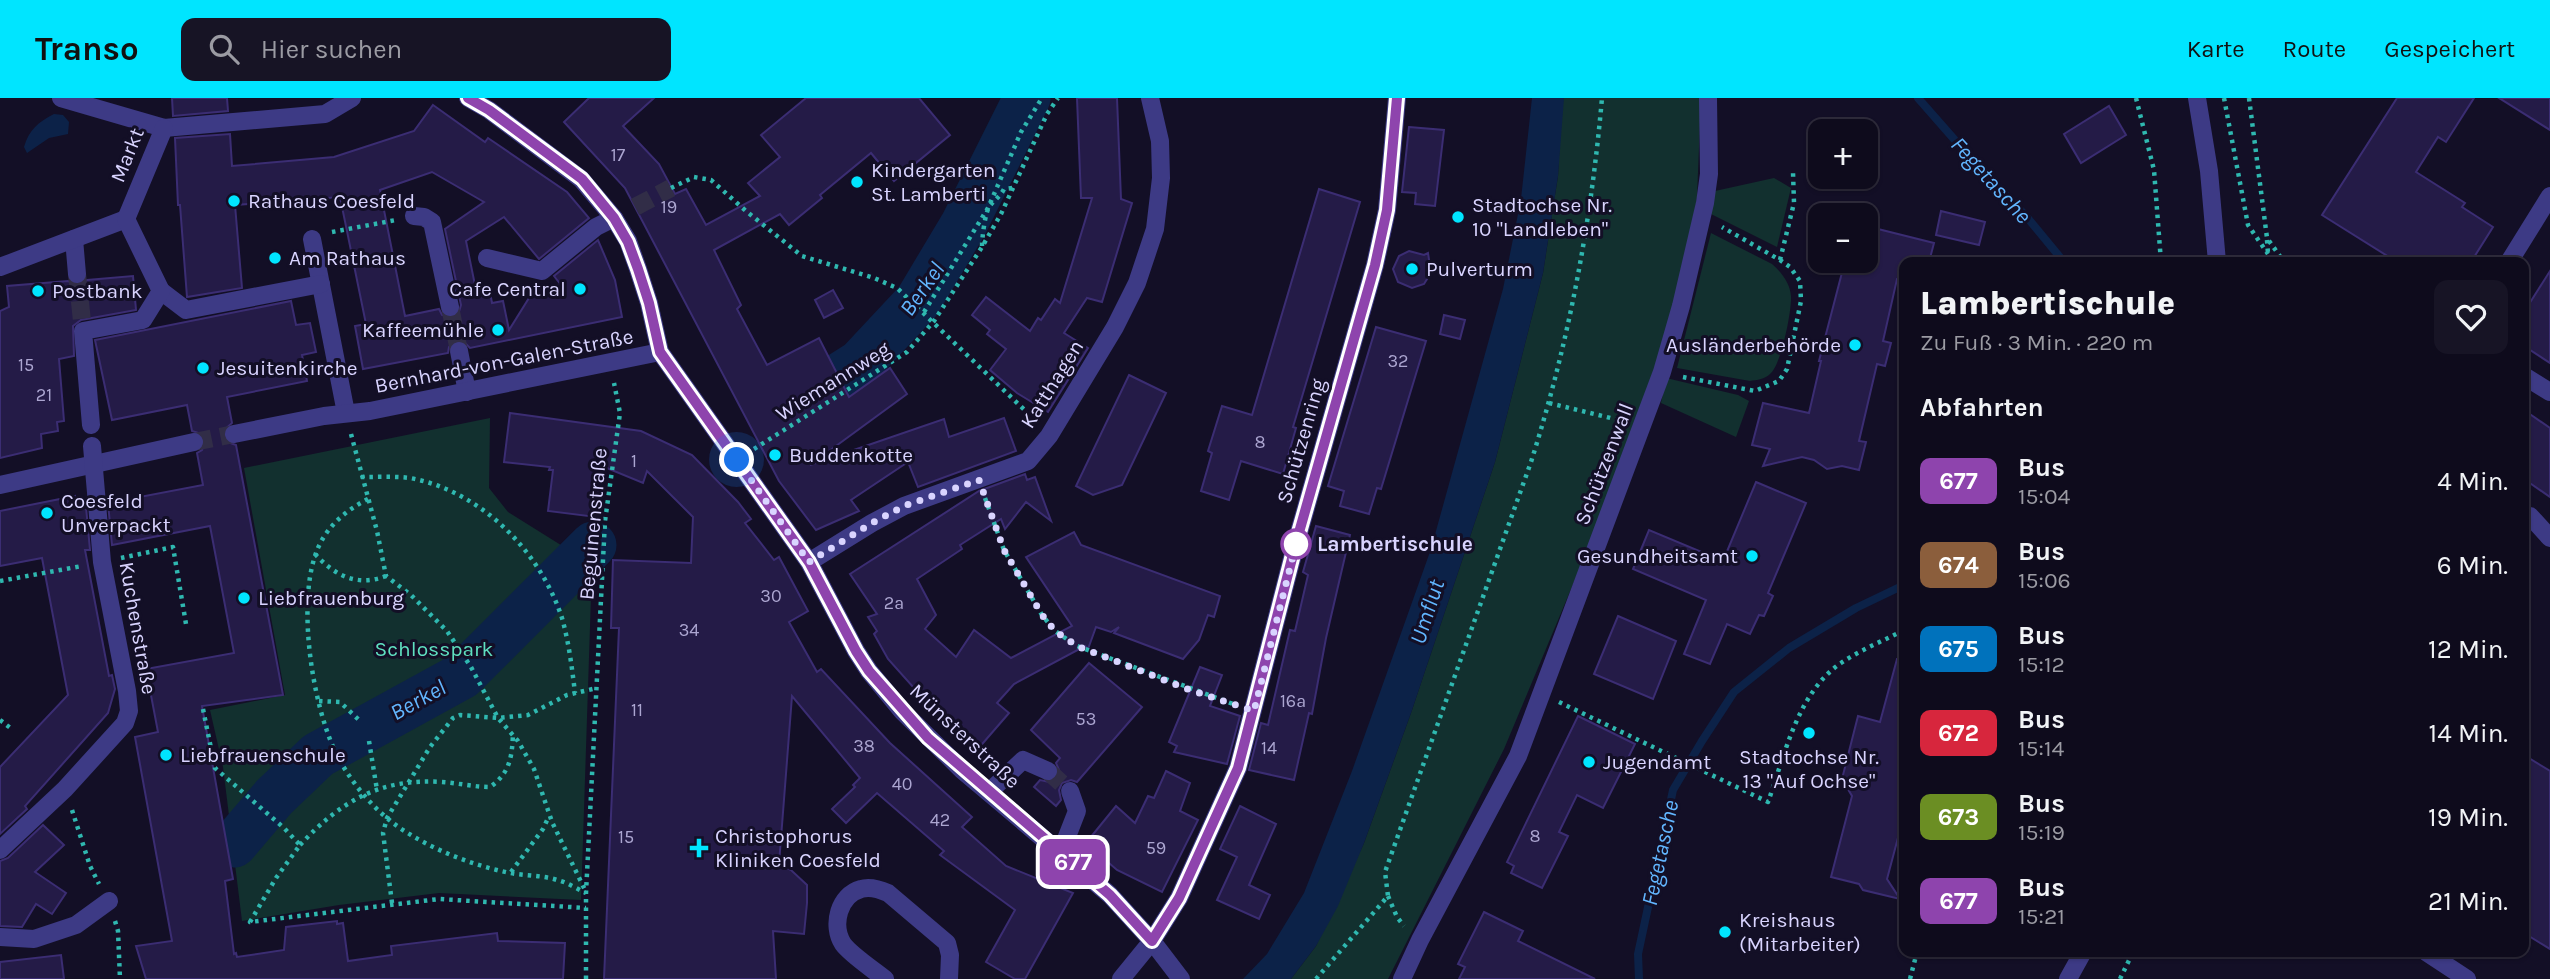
<!DOCTYPE html>
<html lang="de">
<meta charset="utf-8">
<style>
:root{--surface:#0e0b1c;--page:#171425;--text:#f1f3f6;--muted:#9b9ba3;--line:#2e2b3b;--accent:#00e5ff}
body{margin:0;font-family:Karla,sans-serif;background:var(--page);color:var(--text);height:100vh;display:flex;flex-direction:column;font-size:26px;white-space:nowrap}
*{box-sizing:border-box;margin:0}
p{font-size:23px;color:var(--muted)}
.icon{flex:none;width:38px;height:38px;fill:none;stroke:currentColor;stroke-width:2;stroke-linecap:round;stroke-linejoin:round}
.map{position:relative;flex:1;overflow:hidden}
.panel{position:absolute;left:1899px;top:159px;width:630px;height:700px;display:flex;flex-direction:column;background:var(--surface);border-radius:14px;box-shadow:0 2px 5px #0004,0 0 0 2px var(--line)}
.panel>*{flex:none}
.badge{padding:0 14px;border-radius:10px;font-size:24px;line-height:46px}
.tools{position:absolute;left:1808px;top:21px;display:grid;gap:14px}
.tools a{display:grid;place-items:center;width:70px;height:70px;border-radius:14px;background:var(--surface);box-shadow:0 2px 5px #0004,0 0 0 2px var(--line);font-size:35px}
.you{position:absolute;width:35px;height:35px;margin:-18px;border:5px solid #fff;border-radius:50%;background:#1a73e8;box-shadow:0 0 0 10px #1a73e833}
.map>.badge{position:absolute;translate:-50% -50%;box-shadow:0 0 0 4px #fff}
h2{padding:0 21px;font-size:26px;line-height:63px}
.round{display:grid;place-items:center;flex:none;width:74px;height:74px;border-radius:14px;background:var(--page)}
.summary{display:flex;align-items:center;justify-content:space-between;height:119px;padding:0 21px}
h1{font-size:33px;font-weight:800;line-height:52px}
ul{padding:0;list-style:none}
li{display:flex;align-items:center;gap:21px;height:84px;padding:0 21px}
li div{flex:1}
li b{display:block;font-size:26px}
li em{font-style:normal}
li .badge{min-width:77px;font-weight:700;text-align:center}
header{display:flex;align-items:center;gap:42px;box-sizing:border-box;height:98px;padding:0 35px;background:var(--accent);color:#111}
header strong{font-size:33px}
nav{display:flex;gap:38px;margin-inline-start:auto;font-size:24px}
.search{width:490px;height:63px;background:var(--page);display:flex;align-items:center;gap:18px;box-sizing:border-box;padding:0 24px;border-radius:14px;color:var(--muted);font-size:26px}
.map>svg:first-child{display:block}
.green{fill:#12302f}
.water{fill:#0c2248}
.lines{fill:none;stroke-linecap:round;stroke-linejoin:round}
.stream{stroke:#0c2248;stroke-width:8}
.river{stroke:#0c2248;stroke-width:47}
.building{fill:#241b47;stroke:#3b2d73;stroke-width:2;fill-rule:evenodd}
.minor-tunnel{stroke:#312d47;stroke-width:18;stroke-dasharray:18 9;stroke-linecap:butt}
.path{stroke:#2fb8b0;stroke-width:4.5;stroke-dasharray:3.5 5;stroke-linecap:butt}
.minor{stroke:#3d3a85;stroke-width:18}
.line-casing{stroke:#fff;stroke-width:16}
.line{stroke:#8e44ad;stroke-width:10}
.walk{stroke:#d9d4ff;stroke-width:7;stroke-dasharray:0 12.6}
.poi-dot{fill:#00e5ff;stroke:#130f26;stroke-width:2.5}
.stop-dot{fill:#fff;stroke:#8e44ad;stroke-width:3.5}
.labels{text-anchor:middle;dominant-baseline:central;stroke-width:6;stroke-linejoin:round;paint-order:stroke}
.number-label{font-size:18px;fill:#aca6d1}
.street-label{font-size:21px;fill:#d9d4ff;stroke:#130f26}
.poi-label{font-size:21px;fill:#d9d4ff;stroke:#130f26;text-anchor:start}
.stop-label{font-size:21px;font-weight:bold;fill:#d9d4ff;stroke:#130f26;text-anchor:start}
.park-label{font-size:21px;fill:#5fe0c0;stroke:#130f26}
.water-label{font-size:23px;font-style:italic;fill:#62b6ff;stroke:#130f26}
</style>
<header>
<strong>Transo</strong>
<div class="search"><svg class="icon" aria-label="search" viewBox="0 0 24 24"><circle cx="10" cy="10" r="6"/><path d="M15 15l6 6"/></svg>Hier suchen</div>
<nav><a>Karte</a><a>Route</a><a>Gespeichert</a></nav>
</header>
<div class="map">
<svg width="2550" height="881" viewBox="0 0 2550 881">
<rect width="100%" height="100%" fill="#130f26"/>
<!-- green -->
<g class="green">
<path d="M1562,0H1701L1697,99L1681,208L1646,312L1504,651L1388,881H1291L1316,848L1364,745L1411,615L1495,364L1543,175L1558,78Z"/>
<path d="M1774,80L1791,90L1777,149L1711,116L1715,93Z"/>
<path d="M1711,135L1772,166C1781,174 1790,185 1791,198C1792,212 1781,268 1770,276C1765,281 1757,282 1750,283L1677,270Z"/>
<path d="M1666,280L1738,297L1749,303L1736,339L1661,305Z"/>
<path d="M490,320L489,390L508,414L564,449H574L586,436L593,438L581,802L439,795L339,807L242,823L223,669L210,612L285,597L244,370Z"/>
</g>
<!-- water -->
<g class="water">
<path d="M1532,0H1564L1558,78L1543,175L1495,364L1411,615L1364,745L1338,808L1316,848L1291,881H1243L1267,856L1304,795L1352,673L1431,451L1503,191L1521,101Z"/>
<path d="M54,16L63,17L69,24L68,36L49,40L27,55L24,49C29,32 38,24 54,16Z"/>
</g>
<g class="lines">
<!-- stream -->
<g class="stream">
<path d="M1918,0L1968,57L2026,118L2064,164"/>
<path d="M1639,881L1638,856L1673,692L1702,643L1734,594L1789,550L1856,510L1904,487"/>
</g>
<!-- river -->
<g class="river">
<path d="M784,313L860,265L918,203L964,126L1027,0"/>
<path d="M234,746L274,699L318,657L462,578L593,447"/>
</g>
</g>
<!-- building -->
<g class="building">
<path d="M172,0H227L228,13L173,18Z"/>
<path d="M589,0H654L623,28L659,66L675,96L686,91L706,127L760,98L748,85L780,59L761,37L806,0H919L950,37L894,83L871,55L820,97L822,100L789,127L780,116L714,152L741,207L737,211L767,267L819,240L849,299L890,270L907,296L810,367L944,321L949,339L1004,320L1016,353L918,389L908,364L851,402L859,413L816,432L779,383L625,90L564,24Z"/>
<path d="M1077,0H1117L1121,101L1132,105L1102,204L1087,200L1064,235L1088,250L1048,314L1017,295L990,272L1006,251L987,236L990,232L972,217L986,199L1030,233L1038,220L1041,222L1055,201L1060,205L1092,100H1081Z"/>
<path d="M2397,0H2474L2446,44L2438,39L2416,74L2465,105L2462,109L2493,129L2471,164H2397L2322,117Z"/>
<path d="M2499,0H2550V32Z"/>
<path d="M433,7L485,44L488,40L567,94L589,120L539,161L504,119L466,143L476,192L489,189L492,205L503,203L509,232L534,192L561,187L554,178L598,142L615,182L622,219L470,250L463,243L456,242L449,249L448,255L363,271L355,228L366,226L340,99L235,107L242,190L187,199L180,107H178L175,40L230,36L232,68L334,59L414,33ZM432,74L484,104L445,131L461,207L458,217L452,220L442,217L439,211L405,218L380,92Z"/>
<path d="M2109,8L2126,37L2081,65L2064,36Z"/>
<path d="M1409,29L1444,32L1435,108L1415,106L1416,95L1402,94Z"/>
<path d="M1319,91L1360,104L1293,329L1296,330L1283,376L1241,363L1229,402L1201,393L1212,355L1208,353L1222,308L1252,317Z"/>
<path d="M1941,113L1985,124L1979,147L1936,137Z"/>
<path d="M1866,128L1934,145L1929,164H1904V182L1897,181L1883,243L1891,245L1885,268L1877,266L1859,343L1866,344L1859,372L1842,368L1827,371L1814,362L1802,359L1763,368L1770,351L1752,347L1763,305L1809,315L1821,263H1819L1845,163H1866Z"/>
<path d="M1409,153L1424,157L1428,155L1430,168L1429,178L1424,186L1412,190L1398,184L1393,171L1399,158Z"/>
<path d="M2550,173V265L2524,248V214Z"/>
<path d="M133,178L136,212L81,222L73,228L74,258L59,261L64,323L57,324L58,333L41,336L42,350L0,360V213L9,209L7,188L68,183L77,187L87,182Z"/>
<path d="M833,192L843,210L824,220L815,202Z"/>
<path d="M291,203L296,227L310,225L316,254L302,257L307,283L227,299L232,325L223,333L225,343L236,347L283,597L202,608L233,781L225,783L234,856L236,855L237,859L284,852L286,829L337,823V826L343,825L348,863L392,857L391,848L497,835L498,843L565,845L563,881H146L136,848L172,843L135,639L158,634L146,571L234,555L210,428L112,447L108,405L203,387L197,355L202,352L205,342L202,336L192,333L187,307L112,322L95,242Z"/>
<path d="M1444,217L1465,222L1460,241L1440,236Z"/>
<path d="M1376,229L1426,243L1381,391L1377,390L1369,416L1340,408L1344,393L1328,388Z"/>
<path d="M1129,277L1166,295L1122,387L1093,397L1076,388Z"/>
<path d="M2524,312L2550,330V399L2524,381Z"/>
<path d="M510,315L641,333L692,357L738,404L751,421L745,425L774,462L779,459L808,513L789,524L817,574L821,571L890,645L972,719L962,729L1006,768L1073,795L1025,881H1015L986,864L1015,812L940,757L944,753L877,695L846,725L832,711L855,689L853,687L860,680L792,598L779,766L791,772L807,787V805L804,836L773,833L776,881H604L619,530H611L613,462L691,465L693,419L647,373L643,385L602,368L596,419L548,413L553,372H549L550,369L504,364Z"/>
<path d="M1025,376L1027,382L1035,379L1051,423L1026,404L1005,431L1001,421L960,447L962,451L917,481L936,517L925,531L956,559L974,532L1011,560L1072,528L1026,459L1074,434L1081,447L1220,498L1214,519L1208,517L1199,542L1183,561L1114,535L1119,529L1111,534L1096,529L1088,551L1085,548L1014,586L997,605L1009,615L977,652L939,618L888,561L874,536L877,533L868,519L877,516L850,476L979,393Z"/>
<path d="M1756,384L1806,405L1768,495L1773,498L1764,518L1759,517L1750,536L1727,526L1710,566L1684,556L1706,502L1633,471L1649,432L1723,463Z"/>
<path d="M75,398L77,411L86,409L90,452H85L109,578L112,577L115,591L108,615L25,708L27,711L0,736V669L68,597L42,460L0,468V413Z"/>
<path d="M1316,428L1350,437L1326,540L1312,616L1309,615L1294,682L1249,672L1261,625L1268,627L1290,532L1295,533L1308,477L1303,474Z"/>
<path d="M1618,518L1676,543L1653,601L1594,576Z"/>
<path d="M1897,561L1904,562V737L1899,736L1887,781L1900,801L1863,792L1859,786L1831,779L1852,698L1842,681L1858,618L1880,624Z"/>
<path d="M1089,565L1142,609L1077,684L1071,682L1062,685L1059,692L1061,702L1056,708L1034,689L1040,682L1049,684L1055,682L1059,672L1056,665L1060,660L1031,632Z"/>
<path d="M1200,569L1222,577L1210,608L1240,618L1227,666L1174,654L1177,648L1169,644Z"/>
<path d="M1578,618L1635,646L1603,710L1577,697L1559,734L1568,738L1542,790L1511,775L1514,768L1507,764Z"/>
<path d="M2524,657L2550,673V851L2524,835Z"/>
<path d="M1166,673L1190,685L1180,713L1198,722L1162,794L1117,772L1086,745L1116,708L1135,725L1148,698L1154,700Z"/>
<path d="M1240,708L1276,726L1249,787L1270,797L1259,821L1217,802L1237,759L1220,751Z"/>
<path d="M43,727L64,747L35,774L66,795L52,816L36,806L22,829L0,828V763L8,760Z"/>
<path d="M1484,814L1523,833L1518,843L1595,881H1459L1465,869L1458,866Z"/>
<path d="M61,857L64,881H0V864Z"/>
</g>
<g class="lines">
<!-- minor-tunnel -->
<g class="minor-tunnel">
<path d="M635,109L671,90"/>
<path d="M77,176L82,223"/>
<path d="M450,209L459,253"/>
<path d="M194,344L234,336"/>
<path d="M1048,673L1070,693"/>
</g>
<!-- path -->
<g class="path">
<path d="M2136,0L2154,72L2161,164"/>
<path d="M2224,0L2248,127L2268,156"/>
<path d="M2249,0L2267,140L2284,164"/>
<path d="M671,90L694,79L711,82L746,113L802,158L874,180L897,190L1035,322"/>
<path d="M332,134L396,122"/>
<path d="M2267,142L2268,156L2271,164"/>
<path d="M982,148C982,140 985,116 989,109C994,102 1000,99 1004,91L1013,90"/>
<path d="M1780,162L1794,105L1793,74"/>
<path d="M924,214L988,110L1021,34L1042,0"/>
<path d="M1683,279L1755,293L1779,283L1787,271L1801,203L1800,183L1790,169L1780,162L1722,129"/>
<path d="M1549,305L1623,323"/>
<path d="M351,336L377,433L386,478L411,497L447,533L471,569L498,620L518,643L534,671L552,724L586,794"/>
<path d="M754,351L907,254L934,223L982,149L1001,116L1047,16L1058,0"/>
<path d="M361,379C377,379 394,378 410,380C481,393 540,453 562,520C569,545 572,570 575,595"/>
<path d="M985,400L1004,452L1042,517L1055,533L1077,548L1233,606"/>
<path d="M368,401C344,413 323,432 315,458C298,509 312,602 334,651C350,685 378,718 411,737C441,755 476,768 510,775C526,778 542,777 557,782C567,784 577,791 586,795"/>
<path d="M315,456C335,478 358,489 386,478"/>
<path d="M121,460L173,449L186,526"/>
<path d="M0,483L82,468"/>
<path d="M319,603L340,604L359,622"/>
<path d="M1559,604L1768,704C1785,657 1797,595 1841,565C1860,552 1883,543 1904,532"/>
<path d="M203,611L215,670L284,730L300,747L276,780L250,824L439,801L586,810"/>
<path d="M0,622L13,632"/>
<path d="M369,643L377,692"/>
<path d="M72,712L90,768L99,786"/>
<path d="M300,747C341,703 380,680 442,684C458,685 474,689 490,689C510,675 512,659 513,636"/>
<path d="M511,774L543,731L549,718"/>
<path d="M1388,798L1397,819L1404,828"/>
<path d="M392,805L383,735L387,720L430,649L453,620L460,617L498,620L528,617L567,597L597,590"/>
<path d="M115,823L118,833L120,881"/>
<path d="M586,881V795L605,423L620,315L614,285"/>
<path d="M1316,881L1388,798L1385,774L1531,364C1569,244 1591,125 1602,0"/>
<path d="M1910,881L1917,854"/>
<path d="M2120,881L2133,854"/>
</g>
<!-- minor -->
<g class="minor">
<path d="M61,0L164,30L325,16L352,0"/>
<path d="M468,0L489,12L581,81L614,120L628,143L638,171L649,205L660,254L809,464L856,553L869,573L902,613L962,672L1110,797L1152,843L1181,881"/>
<path d="M2197,0L2209,73L2217,164"/>
<path d="M414,118L424,119L432,124L450,209"/>
<path d="M74,141L77,176"/>
<path d="M312,141L346,315"/>
<path d="M487,160L542,173L596,129L614,120"/>
<path d="M2509,164L2550,98"/>
<path d="M0,169L126,121"/>
<path d="M161,193L186,212L321,186"/>
<path d="M459,253L467,294"/>
<path d="M2524,278L2550,294"/>
<path d="M91,327L83,233L143,222L161,193L126,121L164,30"/>
<path d="M234,336L324,318L370,313L660,254"/>
<path d="M0,387L194,344"/>
<path d="M2530,418L2550,440"/>
<path d="M809,464L872,425L904,408L1028,363L1049,338L1115,229L1137,185L1155,131L1161,80L1160,43L1150,0"/>
<path d="M989,694L1023,662L1048,673"/>
<path d="M0,752L65,691L125,625L129,613L127,593L102,464L92,348"/>
<path d="M1061,754L1077,713L1070,693"/>
<path d="M0,839L34,841L76,827L109,803"/>
<path d="M2426,854L2467,881"/>
<path d="M885,881C874,872 851,857 843,846C831,827 839,797 861,791C870,788 879,791 888,795L947,845L950,857L949,881"/>
<path d="M1121,881L1152,843L1179,800L1238,670L1296,445L1375,167L1387,112L1397,0"/>
<path d="M1402,881L1420,842L1518,658L1662,274L1681,208L1705,105L1709,76L1708,0"/>
<path d="M2068,881L2083,854"/>
</g>
</g>
<g class="lines">
<!-- line casing -->
<g class="line-casing">
<path id="line" d="M468,0L489,12L582,81L614,120L628,144L638,171L649,205L660,254L809,464L856,553L869,573L928,640L1110,797L1152,843L1179,800L1238,670L1296,445L1375,167L1387,112L1397,0"/>
</g>
<!-- line -->
<use href="#line" class="line"/>
<!-- walk -->
<path class="walk" d="M737,362L809,464L872,425L904,408L979,382L1004,452L1042,517L1055,533L1077,548L1190,592L1254,613L1296,446"/>
</g>
<!-- markers -->
<g class="poi-dot">
<circle cx="857" cy="84" r="7"/>
<circle cx="234" cy="103" r="7"/>
<circle cx="1458" cy="119" r="7"/>
<circle cx="275" cy="160" r="7"/>
<circle cx="1412" cy="171" r="7"/>
<circle cx="580" cy="191" r="7"/>
<circle cx="38" cy="193" r="7"/>
<circle cx="498" cy="232" r="7"/>
<circle cx="1855" cy="247" r="7"/>
<circle cx="203" cy="270" r="7"/>
<circle cx="775" cy="357" r="7"/>
<circle cx="47" cy="415" r="7"/>
<circle cx="1752" cy="458" r="7"/>
<circle cx="244" cy="500" r="7"/>
<circle cx="1809" cy="635" r="7"/>
<circle cx="166" cy="657" r="7"/>
<circle cx="1589" cy="664" r="7"/>
<path d="M695.5 739.5h7v7h7v7h-7v7h-7v-7h-7v-7h7z"/>
<circle cx="1725" cy="834" r="7"/>
</g>
<circle class="stop-dot" cx="1296" cy="446" r="14"/>
<g class="labels">
<!-- number labels -->
<g class="number-label">
<text x="618" y="57">17</text>
<text x="669" y="109">19</text>
<text x="1398" y="263">32</text>
<text x="26" y="267">15</text>
<text x="44" y="297">21</text>
<text x="1260" y="344">8</text>
<text x="634" y="363">1</text>
<text x="771" y="498">30</text>
<text x="894" y="505">2a</text>
<text x="689" y="532">34</text>
<text x="1293" y="603">16a</text>
<text x="637" y="612">11</text>
<text x="1086" y="621">53</text>
<text x="864" y="648">38</text>
<text x="1269" y="650">14</text>
<text x="902" y="686">40</text>
<text x="940" y="722">42</text>
<text x="1535" y="738">8</text>
<text x="626" y="739">15</text>
<text x="1156" y="750">59</text>
</g>
<!-- street labels -->
<g class="street-label">
<text transform="translate(127 57) rotate(-68)">Markt</text>
<text transform="translate(504 263) rotate(-11)">Bernhard-von-Galen-Straße</text>
<text transform="translate(833 283) rotate(-32)">Wiemannweg</text>
<text transform="translate(1052 286) rotate(-58)">Katthagen</text>
<text transform="translate(1301 343) rotate(-74)">Schützenring</text>
<text transform="translate(1604 366) rotate(-69)">Schützenwall</text>
<text transform="translate(593 426) rotate(-85)">Beguinenstraße</text>
<text transform="translate(138 530) rotate(80)">Kuchenstraße</text>
<text transform="translate(965 638) rotate(43)">Münsterstraße</text>
</g>
<!-- poi labels -->
<g class="poi-label">
<text x="871" y="72">Kindergarten<tspan x="871" dy="24">St. Lamberti</tspan></text>
<text x="248" y="103">Rathaus Coesfeld</text>
<text x="1472" y="107">Stadtochse Nr.<tspan x="1472" dy="24">10 "Landleben"</tspan></text>
<text x="289" y="160">Am Rathaus</text>
<text x="1426" y="171">Pulverturm</text>
<text x="566" y="191" text-anchor="end">Cafe Central</text>
<text x="52" y="193">Postbank</text>
<text x="484" y="232" text-anchor="end">Kaffeemühle</text>
<text x="1841" y="247" text-anchor="end">Ausländerbehörde</text>
<text x="217" y="270">Jesuitenkirche</text>
<text x="789" y="357">Buddenkotte</text>
<text x="61" y="403">Coesfeld<tspan x="61" dy="24">Unverpackt</tspan></text>
<text x="1738" y="458" text-anchor="end">Gesundheitsamt</text>
<text x="258" y="500">Liebfrauenburg</text>
<text x="180" y="657">Liebfrauenschule</text>
<text x="1809" y="659" text-anchor="middle">Stadtochse Nr.<tspan x="1809" dy="24">13 "Auf Ochse"</tspan></text>
<text x="1603" y="664">Jugendamt</text>
<text x="715" y="738">Christophorus<tspan x="715" dy="24">Kliniken Coesfeld</tspan></text>
<text x="1739" y="822">Kreishaus<tspan x="1739" dy="24">(Mitarbeiter)</tspan></text>
</g>
<!-- stop labels -->
<g class="stop-label">
<text x="1317" y="446">Lambertischule</text>
</g>
<!-- park labels -->
<g class="park-label">
<text x="434" y="551">Schlosspark</text>
</g>
<!-- water labels -->
<g class="water-label">
<text transform="translate(1991 82) rotate(48)">Fegetasche</text>
<text transform="translate(922 191) rotate(-55)">Berkel</text>
<text transform="translate(1427 514) rotate(-72)">Umflut</text>
<text transform="translate(418 602) rotate(-29)">Berkel</text>
<text transform="translate(1660 755) rotate(-78)">Fegetasche</text>
</g>
</g>
</svg>
<div class="tools">
<a>+</a>
<a>−</a>
</div>
<div class="you" style="left:737px;top:362px"></div>
<b class="badge" style="left:1073px;top:764px;background:#8e44ad;color:#fff">677</b>
<section class="panel">
<div class="summary"><div><h1>Lambertischule</h1><p>Zu Fuß · 3 Min. · 220 m</p></div><a class="round"><svg class="icon" aria-label="heart" viewBox="0 0 24 24"><path d="M12 20l-8-8c-3-5 5-10 8-4 3-6 11-1 8 4z"/></svg></a></div>
<h2>Abfahrten</h2>
<ul>
<li><span class="badge" style="background:#8e44ad;color:#fff">677</span><div><b>Bus</b><p>15:04</p></div><em>4 Min.</em></li>
<li><span class="badge" style="background:#8b5e3c;color:#fff">674</span><div><b>Bus</b><p>15:06</p></div><em>6 Min.</em></li>
<li><span class="badge" style="background:#0072bc;color:#fff">675</span><div><b>Bus</b><p>15:12</p></div><em>12 Min.</em></li>
<li><span class="badge" style="background:#d7263d;color:#fff">672</span><div><b>Bus</b><p>15:14</p></div><em>14 Min.</em></li>
<li><span class="badge" style="background:#6b8e23;color:#fff">673</span><div><b>Bus</b><p>15:19</p></div><em>19 Min.</em></li>
<li><span class="badge" style="background:#8e44ad;color:#fff">677</span><div><b>Bus</b><p>15:21</p></div><em>21 Min.</em></li>
</ul>
</section>
</div>
